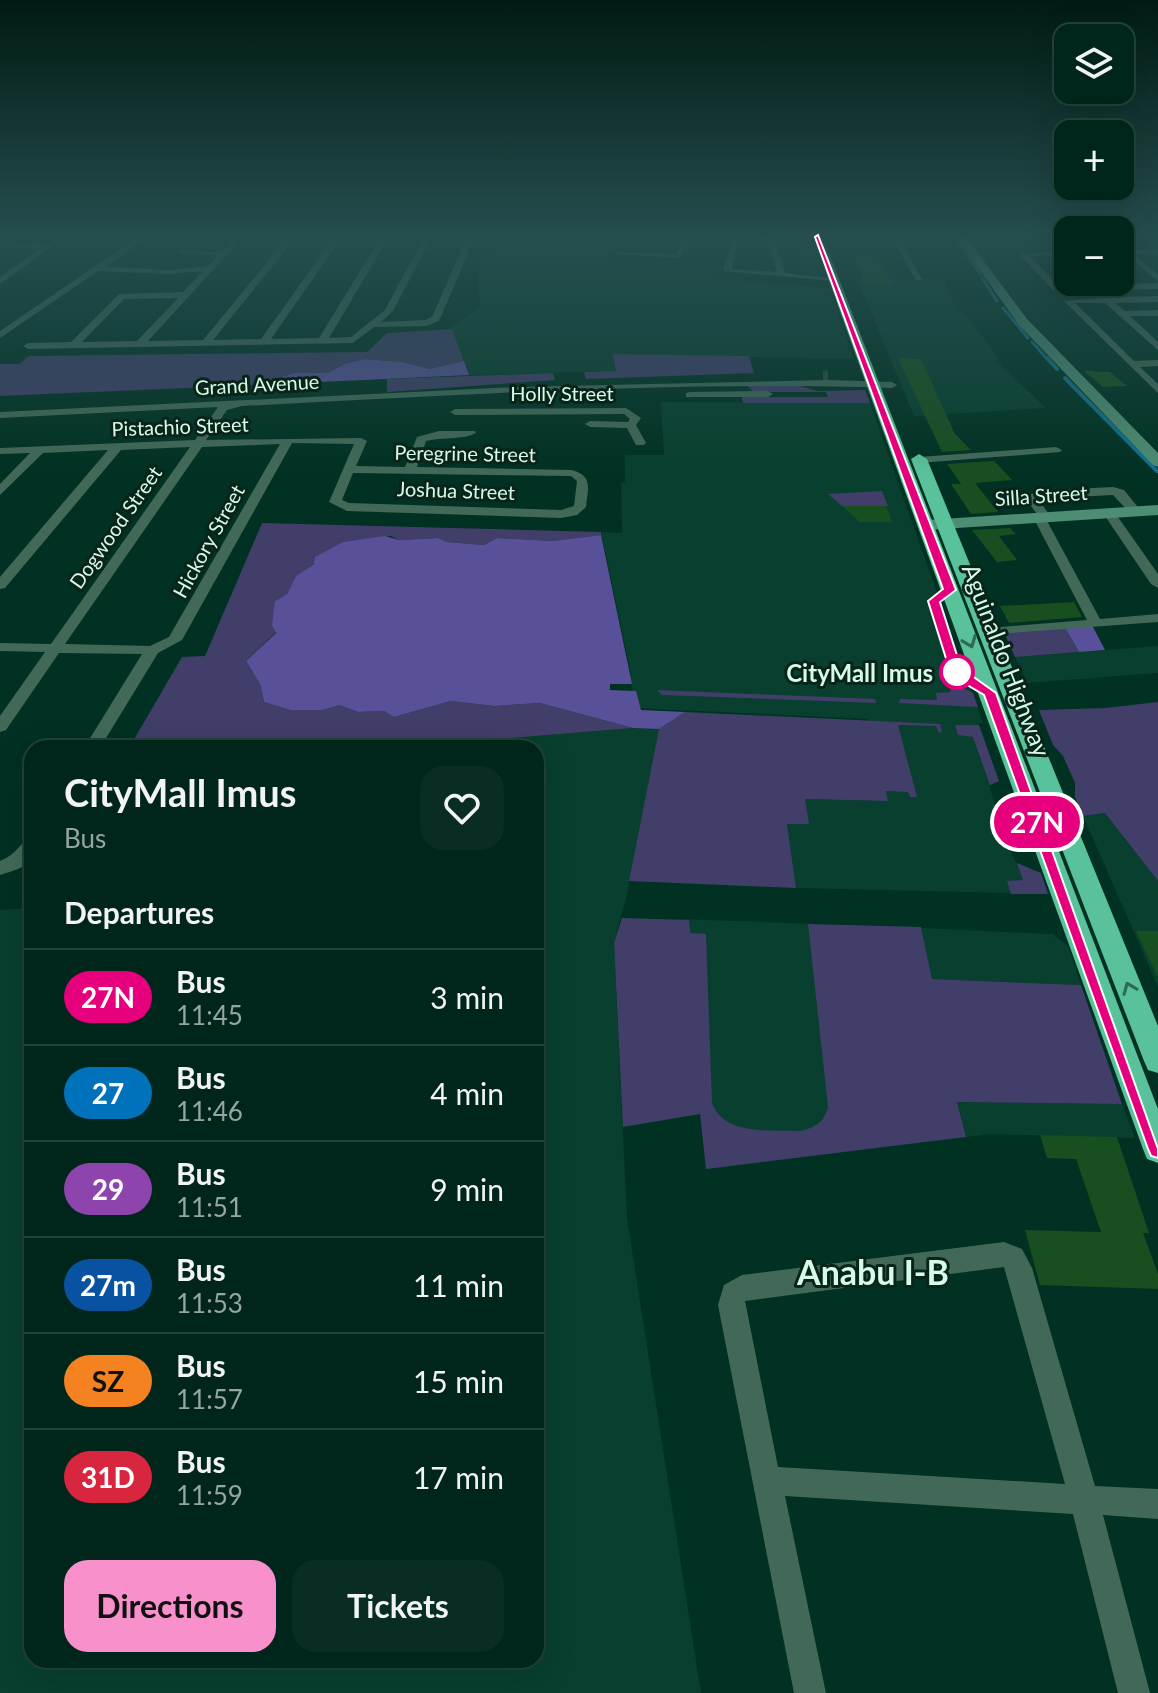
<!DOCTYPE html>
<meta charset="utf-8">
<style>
:root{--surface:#00251a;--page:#0a2d23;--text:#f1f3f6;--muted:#95a5a2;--line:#224239;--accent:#f890cb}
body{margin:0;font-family:Lato,sans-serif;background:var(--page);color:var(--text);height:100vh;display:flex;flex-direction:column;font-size:30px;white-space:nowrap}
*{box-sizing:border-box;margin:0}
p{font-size:26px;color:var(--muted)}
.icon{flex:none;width:44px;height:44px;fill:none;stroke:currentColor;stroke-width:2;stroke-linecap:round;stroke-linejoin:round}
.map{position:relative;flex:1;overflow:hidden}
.drawer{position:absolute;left:24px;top:740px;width:520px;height:928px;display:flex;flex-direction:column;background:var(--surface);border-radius:24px;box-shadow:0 8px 32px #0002,0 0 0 2px var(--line)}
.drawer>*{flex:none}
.badge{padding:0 16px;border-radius:26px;font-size:28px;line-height:52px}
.fabs{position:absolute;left:1054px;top:24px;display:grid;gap:16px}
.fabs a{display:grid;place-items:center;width:80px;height:80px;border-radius:16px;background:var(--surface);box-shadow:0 8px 32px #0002,0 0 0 2px var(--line);font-size:40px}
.map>.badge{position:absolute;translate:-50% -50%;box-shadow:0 0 0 4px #fff}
h2{padding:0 40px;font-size:30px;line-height:72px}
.round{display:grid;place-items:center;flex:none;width:84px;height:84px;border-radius:24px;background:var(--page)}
.head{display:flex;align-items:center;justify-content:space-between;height:136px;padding:0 40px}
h1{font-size:38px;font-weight:700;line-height:60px}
.action{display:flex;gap:16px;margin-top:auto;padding:16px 40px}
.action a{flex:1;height:92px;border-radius:24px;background:var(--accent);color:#111;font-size:32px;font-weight:700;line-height:92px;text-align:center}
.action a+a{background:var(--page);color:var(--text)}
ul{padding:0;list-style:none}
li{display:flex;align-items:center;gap:24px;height:96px;padding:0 40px;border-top:2px solid var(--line)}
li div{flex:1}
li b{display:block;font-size:30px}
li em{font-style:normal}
li .badge{min-width:88px;font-weight:700;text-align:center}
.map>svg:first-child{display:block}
.built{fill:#083f2e}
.green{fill:#413e69}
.forest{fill:#585098}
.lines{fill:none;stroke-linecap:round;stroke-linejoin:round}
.stream-far1{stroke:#136f8d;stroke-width:3}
.stream{stroke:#136f8d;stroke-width:4}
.building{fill:#184f20}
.street-tunnel{stroke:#204f40;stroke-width:11;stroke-dasharray:11 5;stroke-linecap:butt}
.street{fill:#426958;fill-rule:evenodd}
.secondary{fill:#4d8d73;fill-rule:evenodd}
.highway{fill:#59c29a;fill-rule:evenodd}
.oneway{stroke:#2e6b54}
.line{fill:#e6007e;stroke:#fff;stroke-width:2}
.stop-dot{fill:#fff;stroke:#e6007e;stroke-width:4}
.labels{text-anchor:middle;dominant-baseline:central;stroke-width:6;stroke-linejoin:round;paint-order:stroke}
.far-street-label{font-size:20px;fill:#d4fce9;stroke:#0a241a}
.street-label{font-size:24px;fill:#d4fce9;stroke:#0a241a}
.stop-label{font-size:24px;font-weight:bold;fill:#d4fce9;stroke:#0a241a;text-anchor:end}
.near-quarter-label{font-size:34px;font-weight:bold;fill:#d4fce9;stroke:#0a241a}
</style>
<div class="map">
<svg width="1158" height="1693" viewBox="0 0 1158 1693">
<rect width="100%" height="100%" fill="#003122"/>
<!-- built -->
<g class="built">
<path d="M487,237H611L616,252H609L608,260L723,266L718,279L830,288L832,292L828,293L832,295L850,347L845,348L851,350L854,359L614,354L617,371L469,375L451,327L480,307L477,256L491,254Z"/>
<path d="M793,237H811L826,277L805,276Z"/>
<path d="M857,278L943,279L958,312L965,313L999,359L995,360L1046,408L914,416Z"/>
<path d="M661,402L870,403L983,723L978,724L999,781L989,786L1015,862L1041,873L1048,894L796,888L787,823L805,799L887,801L868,719L634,708L630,669L601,532L622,533L621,483L625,482V455H664Z"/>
<path d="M1158,646V673L1027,683L1015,657Z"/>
<path d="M633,728L659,729L627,894L614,943L627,1218L701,1693H0V910L32,908V1660H536V748H388Z"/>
<path d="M1105,813L1158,881V987L1083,816Z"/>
<path d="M681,919L816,924L843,1152L706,1169Z"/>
<path d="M921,928L1053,934L1068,946L1081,985L932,979Z"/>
<path d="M957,1102L1122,1104L1135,1138L990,1134L966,1137Z"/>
</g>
<!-- green -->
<g class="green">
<path d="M452,329L464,361L429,369L403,362L364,359L344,364L328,373L283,377L277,384L0,396V364H19L29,356L367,352L387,333Z"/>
<path d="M613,354L749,356L754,373L586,379L584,372L616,371Z"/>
<path d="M553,373L555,380L387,392V379Z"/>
<path d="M796,385L818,391L865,390L870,403H743L742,397H828L826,392H753L748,386Z"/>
<path d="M882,491L888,506H842L828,494Z"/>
<path d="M262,523L601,532V535L552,541L497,538L484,545L447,542L438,538L399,540L391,536L343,542L296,577L287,594L275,601L276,632L246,661L260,684L264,702L290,710H323L339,705L358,712L384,711L394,717L451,701L494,706L540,703L633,728L388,748H129L182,657L205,656Z"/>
<path d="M1065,628L1079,652L1015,657L1004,632Z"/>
<path d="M947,679L973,693L978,707L899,703L900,699L937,700L936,693L951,692Z"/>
<path d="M657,690L875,699L876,703L662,695Z"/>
<path d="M1158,702V881L1105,813L1083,816L1075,797V783L1063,756L1053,745L1039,710L1105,708Z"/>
<path d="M685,712L940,724L942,732L939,733L936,726L898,725L917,797H910L908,792L886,791L888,801L805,799L809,824H787L796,888L629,881L659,729Z"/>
<path d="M955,725H979L999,781L990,785L973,737L958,735Z"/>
<path d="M1017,863L1041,873L1048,894H1011L1007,881L1023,880Z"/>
<path d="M622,918L689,920L690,933L706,934L712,1103C725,1137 771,1129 801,1131C816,1127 824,1122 828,1107L808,924L921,927L932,979L1081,985L1122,1104L957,1102L966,1137L706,1169L700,1114L623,1127L614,943Z"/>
</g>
<!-- forest -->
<g class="forest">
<path d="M364,359L403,362L429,369L464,361L469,375L277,384L283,377L294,373H328L344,364Z"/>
<path d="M601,535L632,684H610V690L636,691L641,710L685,712L659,729L633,728L540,703L494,706L451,701L394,717L384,711L358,712L339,705L323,710H290L264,702L260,684L246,661L276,633L272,625L275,601L287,594L296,576L314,564L315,557L343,542L385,536L399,540L438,538L447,542L484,545L497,538L552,541Z"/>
<path d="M1092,625L1105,650L1079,652L1065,628Z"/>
</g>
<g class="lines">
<!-- stream-far1 -->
<g class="stream-far1">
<path d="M956,241L961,247"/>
<path d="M964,251L980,274"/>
<path d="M982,278L997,301"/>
<path d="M1003,308L1028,338"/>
<path d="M1032,342L1048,360"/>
</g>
<!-- stream -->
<g class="stream">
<path d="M1047,358L1057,369"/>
<path d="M1065,378L1157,471"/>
</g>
</g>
<!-- building -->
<g class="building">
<path d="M858,255H876L893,284H866L854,258H860Z"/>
<path d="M898,358L921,359L955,434L971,450L942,452Z"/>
<path d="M1084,371L1110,372L1127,386L1103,387Z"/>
<path d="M994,461L1012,480L975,483L998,512L971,514L951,484H961L947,464Z"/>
<path d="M842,506H886L892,522H860Z"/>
<path d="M1010,528L1016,534L999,536L1017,560L997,562L972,530Z"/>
<path d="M1074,602L1082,617L1009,623L1000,606Z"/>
<path d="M1136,931H1158V978Z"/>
<path d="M1040,1135L1117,1137L1149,1233H1143L1158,1274V1289L1040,1285L1025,1230L1101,1232L1076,1159L1047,1158Z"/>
</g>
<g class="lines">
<!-- street-tunnel -->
<path class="street-tunnel" d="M823,376H828"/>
<!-- street -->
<g class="street">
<path d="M138,237H147L105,267L170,270L208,266L217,256L177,252L181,250L221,252L235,237H243L148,341L203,340L288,237H296L213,340L261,339L334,237H342L271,339L319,338L381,237H389L329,338L351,337L385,310L424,237H432L393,311L381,322L425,320L432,317L467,237H475L439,321L426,326L374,327L353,343L28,349L23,346L28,343L71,342L119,294L183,292L203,271L170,274L98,271L0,338V331ZM178,298L137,341L82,342L124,299Z"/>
<path d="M684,237H692L679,258L613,254L617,252L676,254Z"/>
<path d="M774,237L785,273L838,279L834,281L723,271L732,237ZM738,240L768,241L777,272L732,269Z"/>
<path d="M891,237H899L922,280H916Z"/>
<path d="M0,243L49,244L53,246L0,284V277L41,248L0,247Z"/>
<path d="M1120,250H1158V254H1134L1158,275V281L1125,254H1120Z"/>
<path d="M1068,251V255L1030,256L1058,285H1086L1088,282L1096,285L1158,283V289L1101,290L1110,297L1158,296V302L1115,303L1125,311L1158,310V316H1130L1158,342V350L1105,303H1075L1134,361L1158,360V366L1140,367L1158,384V393L1064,301L1100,298L1091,290H1053L1019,254Z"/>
<path d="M830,380L892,382L897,385L892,388C676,381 458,395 242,406L227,410L206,440L361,438L367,441L356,466L405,467L417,437L439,431H475L476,433C463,440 442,437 426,441L417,467L572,470C593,476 588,488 586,507L577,515L561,518L347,511L329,502L354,444L292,443L182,640L158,653L100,748H84L142,654L59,653L6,730L0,732V716L45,652L0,651V643L51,644L190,447L121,450L5,588L0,589V577L108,450L43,453L0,495V484L30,453L0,454V448L195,440L218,407L0,418V412L516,387ZM280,444L169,637L150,646L65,644L202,447ZM353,473L571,476L577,481L574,506L561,510L349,503L342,500Z"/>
<path d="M690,392L768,391L773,394L768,397H686V393Z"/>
<path d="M626,408L641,418L636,425L646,443L644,445H636L627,428L590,427L585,424L590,421L628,422L630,419L624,414L455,415L450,412L455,409Z"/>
<path d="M1056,447L1062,450L1060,452L919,463L913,460L919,457Z"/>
<path d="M1113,487L1124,490L1141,511L1139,514H1131L1113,495L1038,499L1049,514L1047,521L1100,619L1158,614V622L983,635L981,632L988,628L1087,620L1035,521L1037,514L1025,498L1036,491Z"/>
<path d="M1105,510H1113L1158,574V588L1151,584L1103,513Z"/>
<path d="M32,838C32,866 26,867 0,875V861C18,854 20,841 32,838Z"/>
<path d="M1004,1242L1022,1249L1032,1268L1095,1486L1158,1489V1519L1103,1515L1150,1693H1118L1073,1514L785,1496L826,1693H794L718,1305L724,1285L742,1275ZM1004,1267L1065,1484L778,1467L745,1301Z"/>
</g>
<!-- secondary -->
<g class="secondary">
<path d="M956,237H966L1027,319L1158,453V467L1153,465L1019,325Z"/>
<path d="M1158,505V515L927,530L919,525L927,520Z"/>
</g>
<!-- highway -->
<g class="highway">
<path d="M813,237H823L1158,1109V1163L1147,1159L1143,1149Z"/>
<path d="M919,454L927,459L1158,1026V1073L1148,1070L1144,1061L911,459Z"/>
</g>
</g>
<!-- one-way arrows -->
<defs><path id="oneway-chevron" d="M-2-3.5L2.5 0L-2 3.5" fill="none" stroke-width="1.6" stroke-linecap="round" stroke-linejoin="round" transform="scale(2)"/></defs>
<g class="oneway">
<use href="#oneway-chevron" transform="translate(970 642) rotate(69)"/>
<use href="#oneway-chevron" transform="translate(1129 988) rotate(-112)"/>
</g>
<!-- sky -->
<linearGradient id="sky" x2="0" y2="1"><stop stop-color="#001b13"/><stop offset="0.5" stop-color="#264e4f"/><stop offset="1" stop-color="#264e4f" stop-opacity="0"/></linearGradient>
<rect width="1158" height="474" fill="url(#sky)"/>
<!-- line -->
<path class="line" d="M818,235L956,590L940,602L961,668L996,693L1158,1149V1158L1151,1156L1148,1149L984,695L957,679L949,668L928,601L943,589L815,237Z"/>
<!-- markers -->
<circle class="stop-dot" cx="957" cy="672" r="16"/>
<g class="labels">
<!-- far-street labels -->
<g class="far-street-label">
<text transform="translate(257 384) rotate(-3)">Grand Avenue</text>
<text x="562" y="393">Holly Street</text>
<text transform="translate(180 426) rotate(-2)">Pistachio Street</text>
<text transform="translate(465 453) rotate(1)">Peregrine Street</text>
<text transform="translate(456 490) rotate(2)">Joshua Street</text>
<text transform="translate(1041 495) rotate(-4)">Silla Street</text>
<text transform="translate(115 527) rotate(-55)">Dogwood Street</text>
<text transform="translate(208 541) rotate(-61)">Hickory Street</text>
</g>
<!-- street labels -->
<g class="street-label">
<text transform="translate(1007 660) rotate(69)">Aguinaldo Highway</text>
</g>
<!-- stop labels -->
<g class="stop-label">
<text x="933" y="672">CityMall Imus</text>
</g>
<!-- near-quarter labels -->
<g class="near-quarter-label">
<text x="873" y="1271">Anabu I-B</text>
</g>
</g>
</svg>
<div class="fabs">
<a><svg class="icon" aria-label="layers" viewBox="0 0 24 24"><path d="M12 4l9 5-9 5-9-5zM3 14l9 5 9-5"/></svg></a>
<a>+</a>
<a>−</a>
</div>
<b class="badge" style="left:1037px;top:822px;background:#e6007e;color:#fff">27N</b>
<section class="drawer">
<div class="head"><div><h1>CityMall Imus</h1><p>Bus</p></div><a class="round"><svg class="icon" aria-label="heart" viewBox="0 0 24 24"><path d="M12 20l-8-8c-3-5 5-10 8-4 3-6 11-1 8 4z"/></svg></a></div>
<h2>Departures</h2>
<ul>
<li><span class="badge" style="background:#e6007e;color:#fff">27N</span><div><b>Bus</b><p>11:45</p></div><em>3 min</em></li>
<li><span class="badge" style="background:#0072bc;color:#fff">27</span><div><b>Bus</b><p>11:46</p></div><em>4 min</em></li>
<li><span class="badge" style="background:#8e44ad;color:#fff">29</span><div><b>Bus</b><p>11:51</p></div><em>9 min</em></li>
<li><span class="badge" style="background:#0952a1;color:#fff">27m</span><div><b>Bus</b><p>11:53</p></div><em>11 min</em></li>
<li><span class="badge" style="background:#f58220;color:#111">SZ</span><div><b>Bus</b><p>11:57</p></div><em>15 min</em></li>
<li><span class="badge" style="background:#d7263d;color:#fff">31D</span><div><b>Bus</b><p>11:59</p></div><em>17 min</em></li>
</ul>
<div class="action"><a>Directions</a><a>Tickets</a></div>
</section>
</div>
